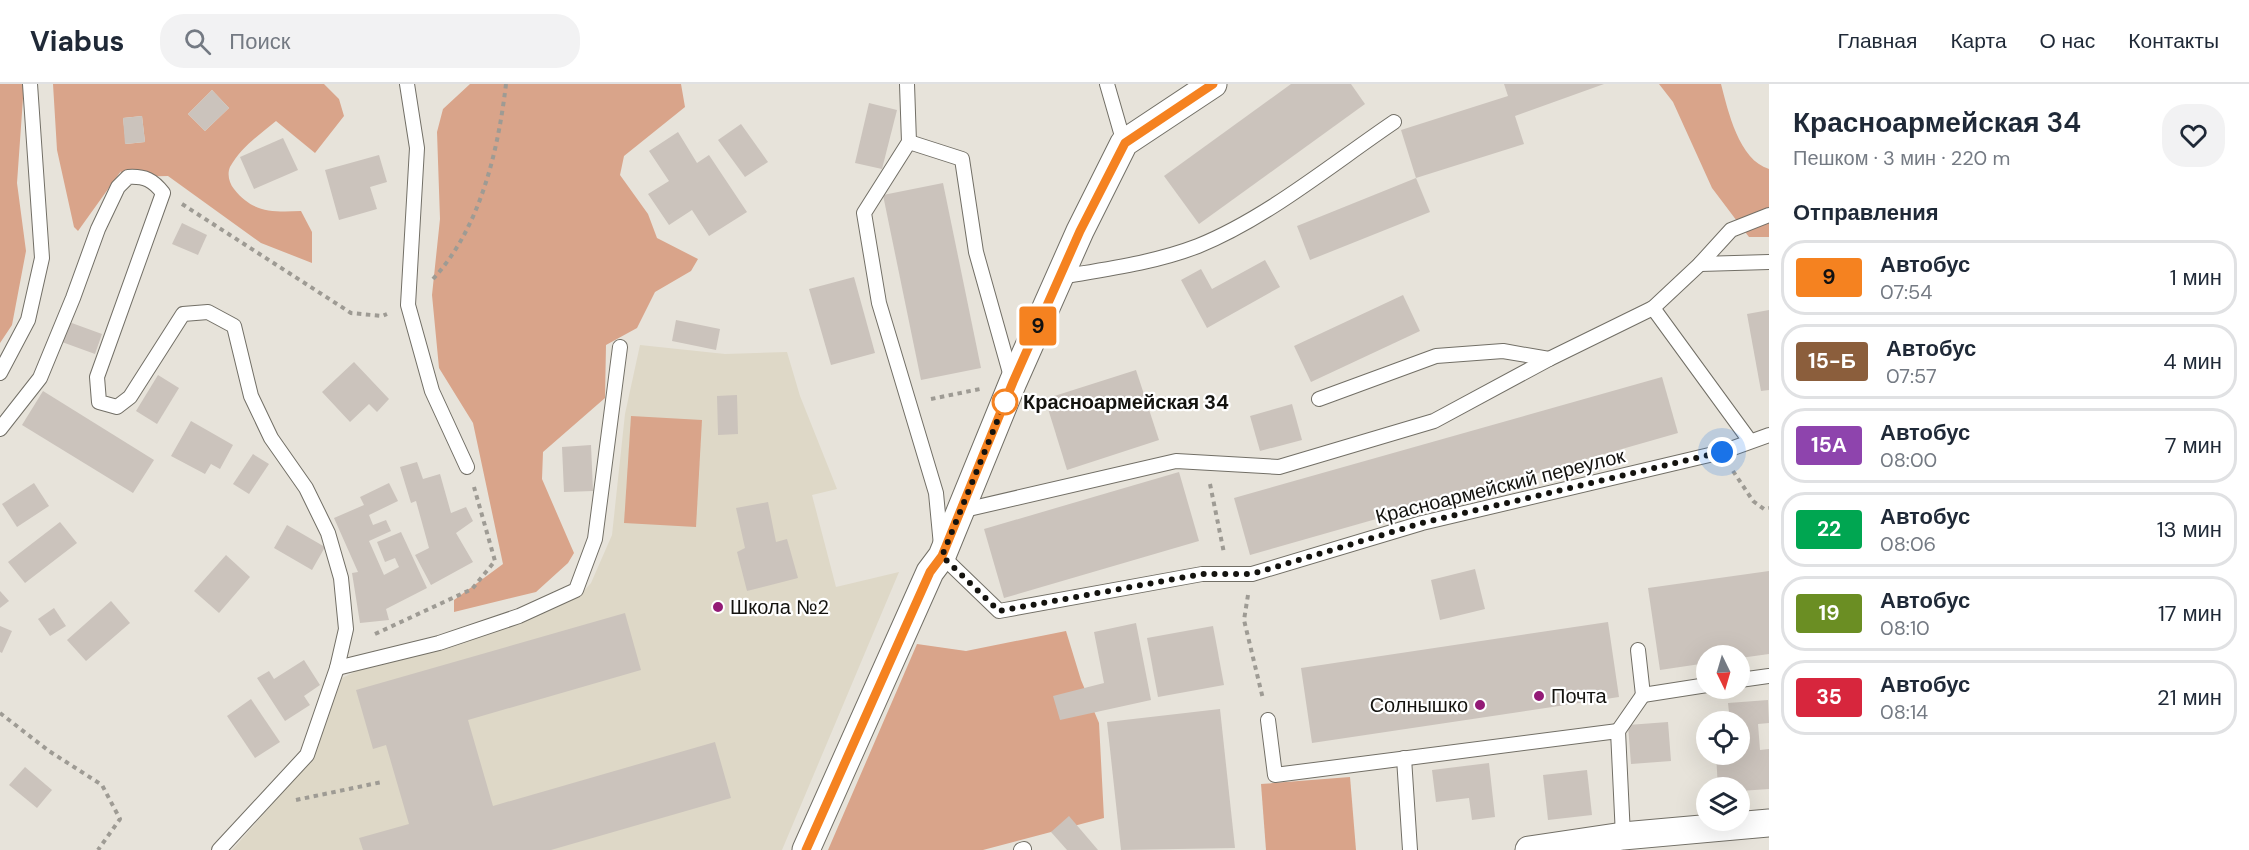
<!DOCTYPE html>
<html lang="ru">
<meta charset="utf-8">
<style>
:root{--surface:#fff;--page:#f2f2f3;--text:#1f2937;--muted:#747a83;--line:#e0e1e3}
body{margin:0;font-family:"DM Sans",sans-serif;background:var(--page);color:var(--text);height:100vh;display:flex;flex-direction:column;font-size:22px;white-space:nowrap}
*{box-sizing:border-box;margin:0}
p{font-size:20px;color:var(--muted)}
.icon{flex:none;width:33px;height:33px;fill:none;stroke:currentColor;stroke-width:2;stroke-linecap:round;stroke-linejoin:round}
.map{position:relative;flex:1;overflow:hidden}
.sheet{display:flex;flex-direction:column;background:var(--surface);width:480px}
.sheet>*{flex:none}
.badge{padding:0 12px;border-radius:4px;font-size:21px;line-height:39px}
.needle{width:39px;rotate:175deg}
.buttons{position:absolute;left:1696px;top:561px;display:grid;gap:12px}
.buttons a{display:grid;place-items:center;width:54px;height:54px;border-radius:50%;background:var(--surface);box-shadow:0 6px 24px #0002;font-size:30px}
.you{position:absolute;width:30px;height:30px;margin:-15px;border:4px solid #fff;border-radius:50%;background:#1a73e8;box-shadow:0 0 0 9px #1a73e833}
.map>.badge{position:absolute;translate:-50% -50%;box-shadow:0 0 0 3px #fff}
h2{padding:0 24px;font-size:22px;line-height:54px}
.round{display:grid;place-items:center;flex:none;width:63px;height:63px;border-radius:24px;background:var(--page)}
.overview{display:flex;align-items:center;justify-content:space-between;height:102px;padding:0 24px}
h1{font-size:28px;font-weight:600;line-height:45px}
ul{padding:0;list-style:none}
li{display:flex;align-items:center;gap:18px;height:75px;margin:0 12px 9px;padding:0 12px;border:3px solid var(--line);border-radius:24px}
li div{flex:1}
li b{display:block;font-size:22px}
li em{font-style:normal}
li .badge{min-width:66px;font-weight:700;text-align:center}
header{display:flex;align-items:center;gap:36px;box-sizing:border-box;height:84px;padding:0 30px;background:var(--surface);border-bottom:2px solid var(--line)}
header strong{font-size:28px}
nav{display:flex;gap:33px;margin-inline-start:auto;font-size:21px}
.search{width:420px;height:54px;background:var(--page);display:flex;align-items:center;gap:15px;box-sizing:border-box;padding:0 21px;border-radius:24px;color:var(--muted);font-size:22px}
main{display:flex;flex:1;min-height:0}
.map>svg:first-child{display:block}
.built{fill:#ded8c7}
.green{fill:#d9a48a;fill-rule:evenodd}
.building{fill:#cbc3bc}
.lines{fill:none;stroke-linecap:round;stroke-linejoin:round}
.service-casing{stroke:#726f66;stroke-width:16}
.minor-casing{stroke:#726f66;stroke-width:29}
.path{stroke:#9e9b94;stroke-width:4;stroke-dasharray:4.5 4.5;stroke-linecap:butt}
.service{stroke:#fff;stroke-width:14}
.minor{stroke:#fff;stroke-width:27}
.line-casing{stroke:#fff;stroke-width:14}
.line{stroke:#f58220;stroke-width:9}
.walk{stroke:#14130f;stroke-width:6;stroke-dasharray:0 10.8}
.stop-dot{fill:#fff;stroke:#f58220;stroke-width:3}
.poi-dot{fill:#931a76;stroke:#fff;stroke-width:2}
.labels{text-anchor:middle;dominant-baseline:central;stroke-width:4.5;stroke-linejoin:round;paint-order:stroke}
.stop-label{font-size:20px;font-weight:bold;fill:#14130f;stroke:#fff;text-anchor:start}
.street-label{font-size:20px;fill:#14130f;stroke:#fff}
.poi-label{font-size:20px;fill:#14130f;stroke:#fff;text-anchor:start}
</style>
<header>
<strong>Viabus</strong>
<div class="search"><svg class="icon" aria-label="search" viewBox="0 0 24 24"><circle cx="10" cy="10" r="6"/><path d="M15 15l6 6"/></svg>Поиск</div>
<nav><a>Главная</a><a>Карта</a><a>О нас</a><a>Контакты</a></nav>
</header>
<main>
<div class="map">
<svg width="1769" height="766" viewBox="0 0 1769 766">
<rect width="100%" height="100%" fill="#e7e3da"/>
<!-- built -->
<path class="built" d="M640,261L725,270L787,268L800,312L837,405L812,411L836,503L899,488L782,766H232L313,674L342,594L367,582L581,510L591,499L612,451L625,330Z"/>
<!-- green -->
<g class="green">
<path d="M0,0H24L17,99L26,167L12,241L0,259Z"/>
<path d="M53,0H324L339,15L344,32L315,69L276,37C259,51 241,63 230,83C227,90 229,99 234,105C253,129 272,128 301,127L312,148V179L261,159L168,92L128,93L118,103L121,87L78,147L74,143L57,66ZM212,6L229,24L205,47L188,30ZM142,32L145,58L126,60L123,34Z"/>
<path d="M470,0H681L685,23L624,72L620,91L648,130L657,154L698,175L691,187L655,208L637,244L606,261L605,314L543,368L542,395L574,469L568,479L536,508L454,528V516L503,480L473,339L439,284L432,211L440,135L437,48L443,25Z"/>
<path d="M1659,0H1721C1728,27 1739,76 1769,85V153H1749L1712,104L1673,18Z"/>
<path d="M631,332L702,336L696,443L624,439Z"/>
<path d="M1066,547L1081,596L1099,639L1104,734L983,766H828L917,560L966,567Z"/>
<path d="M1350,693L1356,766H1266L1261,700Z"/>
</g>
<!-- building -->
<g class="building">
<path d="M1291,0H1351L1365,20L1199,140L1164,92Z"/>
<path d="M1504,0H1604L1515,32L1524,60L1416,94L1401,46L1508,12Z"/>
<path d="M212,6L229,24L205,47L188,30Z"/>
<path d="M869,19L897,26L882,85L855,79Z"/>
<path d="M142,32L145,58L125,60L123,34Z"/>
<path d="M741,40L768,78L745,93L718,56Z"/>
<path d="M678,48L697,79L709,71L747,128L709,152L692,126L669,141L648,110L669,97L649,67Z"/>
<path d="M283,54L298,86L254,105L240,73Z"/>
<path d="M379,71L387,98L370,103L377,125L339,136L325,86Z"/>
<path d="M1416,94L1430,128L1310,176L1297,142Z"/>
<path d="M943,99L981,284L921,296L883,111Z"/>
<path d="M182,139L207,151L198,171L172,160Z"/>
<path d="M1265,176L1280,203L1207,244L1181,196L1201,185L1212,205Z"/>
<path d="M854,193L875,269L831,281L809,205Z"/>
<path d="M1403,211L1420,247L1311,298L1294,262Z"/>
<path d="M1769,226V306L1761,307L1747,230Z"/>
<path d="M676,236L720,245L716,266L672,257Z"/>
<path d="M69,238L102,250L95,270L62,258Z"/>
<path d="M354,278L389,315L377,328L369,320L350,338L322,308Z"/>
<path d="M1136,286L1159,356L1067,386L1045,315Z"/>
<path d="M158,291L179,304L157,340L136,327Z"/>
<path d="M1662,293L1678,349L1250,471L1234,414Z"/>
<path d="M43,307L154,376L133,409L22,341Z"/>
<path d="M737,311L738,350L718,351L717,312Z"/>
<path d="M1292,320L1302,356L1260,367L1250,332Z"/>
<path d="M191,337L233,361L220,385L211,380L205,390L171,372Z"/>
<path d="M591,361L593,407L564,408L562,363Z"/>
<path d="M253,370L269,380L249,410L233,400Z"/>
<path d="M417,378L423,395L440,390L451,429L466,423L473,437L456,449L473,478L431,501L415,471L429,464L416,417L411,419L400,383Z"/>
<path d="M1179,388L1199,457L1004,514L984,445Z"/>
<path d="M34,399L49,422L17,443L2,420Z"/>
<path d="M389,399L398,417L369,431L373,441L386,436L391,447L369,457L384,491L399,483L395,474L385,478L377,458L401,448L427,504L386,525L389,536L360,539L352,489L358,488L334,434L364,421L360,413Z"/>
<path d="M768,418L776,458L787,455L798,494L747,507L737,468L745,464L736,424Z"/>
<path d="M60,438L77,459L25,499L8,478Z"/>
<path d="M287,441L325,463L312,486L274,464Z"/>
<path d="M226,471L250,493L219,529L194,507Z"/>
<path d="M1475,485L1485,525L1440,536L1431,496Z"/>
<path d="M1769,487V570L1740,574V572H1707V579L1660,586L1648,504Z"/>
<path d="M0,507L9,517L0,524Z"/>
<path d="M111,517L130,539L86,577L67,556Z"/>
<path d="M54,524L66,542L50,552L38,535Z"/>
<path d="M625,529L641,586L468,636L493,722L715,658L731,714L551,766H363L359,754L409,740L386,661L373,665L356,606Z"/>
<path d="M1608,538L1619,613L1312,659L1301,584Z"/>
<path d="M1136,539L1151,616L1060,636L1053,612L1104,599L1094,548Z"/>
<path d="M0,542L12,547L2,569L0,568Z"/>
<path d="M1213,542L1224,601L1158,613L1147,554Z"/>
<path d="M304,576L320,601L304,612L310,621L285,637L257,594L269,587L274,595Z"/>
<path d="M251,615L280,658L255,674L227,632Z"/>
<path d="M1768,616L1769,639L1758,640L1760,666L1769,665V705L1740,707V704H1718L1716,670H1740V638H1730L1728,619Z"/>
<path d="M1220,625L1235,764L1121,766L1107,638Z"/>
<path d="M1668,638L1671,677L1631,680L1628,641Z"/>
<path d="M1489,679L1495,733L1472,736L1469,714L1436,718L1432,686Z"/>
<path d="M25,683L52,706L37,724L9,701Z"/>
<path d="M1587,686L1592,731L1548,736L1543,691Z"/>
<path d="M1069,732L1098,766H1067L1051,748Z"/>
</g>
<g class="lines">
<!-- service casing -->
<g class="service-casing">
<g id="service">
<path d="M407,0L417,64L408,221L432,307L467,383"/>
<path d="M907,0L909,58L864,129L879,219L936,409L942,472L999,527L1202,490H1252L1422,439L1722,368L1769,351"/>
<path d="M1107,0L1124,59"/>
<path d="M909,58L962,75L976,168L1012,296"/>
<path d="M1700,180L1769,178"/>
<path d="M1060,193C1107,185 1154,179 1198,162C1267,134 1332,80 1394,38"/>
<path d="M1653,224L1750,357"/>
<path d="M0,289L28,236L42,174L30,0"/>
<path d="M1319,315L1436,272L1503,267L1549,275"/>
<path d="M0,345L40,294L73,214L98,145L118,103L128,93C145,92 153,96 163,109L97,293L99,318L117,323L130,313L183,230L208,228L234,242L251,312L271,354L306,404L328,449L341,494L346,545L337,584L307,671L219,766"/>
<path d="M960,427L1176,377L1279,383L1434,337L1549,275L1653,224L1700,180L1731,146L1769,131"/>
<path d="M1638,566L1643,611L1707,601"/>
<path d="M337,584L439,559L519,532L576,506L595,455L620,263"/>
<path d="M1740,596L1769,592"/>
<path d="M1268,636L1275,691L1618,647L1623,752"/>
<path d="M1618,647L1643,611"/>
<path d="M1404,674L1410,766"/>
<path d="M1021,766L1024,765"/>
</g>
</g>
<!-- minor casing -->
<g class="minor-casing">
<g id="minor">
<path d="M806,766L930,488L942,472L1013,298L1080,147L1124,59L1213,0"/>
<path d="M1529,766L1623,752L1769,739"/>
</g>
</g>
<!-- path -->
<g class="path">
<path d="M182,120L351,229L382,232L387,230"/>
<path d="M433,195C480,144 498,68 506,0"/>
<path d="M931,315L980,305"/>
<path d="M1733,387L1753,417L1764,425L1769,424"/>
<path d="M1210,400L1224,469"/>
<path d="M1248,511L1244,536L1263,615"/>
<path d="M375,550L472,505L495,477L474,403"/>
<path d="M0,629L49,667L102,701L120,735L98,766"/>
<path d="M296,716L382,698"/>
</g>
<!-- service -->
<use href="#service" class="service"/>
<!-- minor -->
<use href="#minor" class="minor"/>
</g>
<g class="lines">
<!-- line casing -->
<g class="line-casing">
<path id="line" d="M806,766L930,488L942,472L1013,298L1080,147L1125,59L1213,0"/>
</g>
<!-- line -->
<use href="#line" class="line"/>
<!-- walk -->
<path class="walk" d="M1005,318L942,472L999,527L1202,490H1252L1422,439L1722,368"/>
</g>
<!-- markers -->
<circle class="stop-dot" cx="1005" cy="318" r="12"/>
<g class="poi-dot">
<circle cx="718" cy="523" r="6"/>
<circle cx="1539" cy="612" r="6"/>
<circle cx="1480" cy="621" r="6"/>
</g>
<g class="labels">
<!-- stop labels -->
<g class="stop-label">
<text x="1023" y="318">Красноармейская 34</text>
</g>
<!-- street labels -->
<g class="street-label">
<text transform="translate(1500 402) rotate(-14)">Красноармейский переулок</text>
</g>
<!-- poi labels -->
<g class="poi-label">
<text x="730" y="523">Школа №2</text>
<text x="1551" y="612">Почта</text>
<text x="1468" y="621" text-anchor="end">Солнышко</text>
</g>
</g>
</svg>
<div class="buttons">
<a><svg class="needle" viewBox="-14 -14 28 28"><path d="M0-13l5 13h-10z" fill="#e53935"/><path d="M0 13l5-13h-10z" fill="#747a83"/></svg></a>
<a><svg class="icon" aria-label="locate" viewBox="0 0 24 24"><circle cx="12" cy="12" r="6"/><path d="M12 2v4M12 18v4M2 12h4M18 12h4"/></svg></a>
<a><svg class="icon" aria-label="layers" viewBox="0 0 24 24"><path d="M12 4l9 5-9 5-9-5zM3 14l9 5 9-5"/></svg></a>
</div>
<div class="you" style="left:1722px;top:368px"></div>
<b class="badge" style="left:1038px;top:242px;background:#f58220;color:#111">9</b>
</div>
<section class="sheet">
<div class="overview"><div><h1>Красноармейская 34</h1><p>Пешком · 3 мин · 220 m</p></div><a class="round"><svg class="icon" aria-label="heart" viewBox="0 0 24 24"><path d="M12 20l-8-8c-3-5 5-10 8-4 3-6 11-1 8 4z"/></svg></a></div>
<h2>Отправления</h2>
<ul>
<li><span class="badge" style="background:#f58220;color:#111">9</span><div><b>Автобус</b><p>07:54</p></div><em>1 мин</em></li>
<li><span class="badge" style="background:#8b5e3c;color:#fff">15-Б</span><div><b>Автобус</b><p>07:57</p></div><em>4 мин</em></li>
<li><span class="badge" style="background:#8e44ad;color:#fff">15А</span><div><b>Автобус</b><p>08:00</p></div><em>7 мин</em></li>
<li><span class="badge" style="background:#00a651;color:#fff">22</span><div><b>Автобус</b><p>08:06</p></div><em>13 мин</em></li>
<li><span class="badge" style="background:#6b8e23;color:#fff">19</span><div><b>Автобус</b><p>08:10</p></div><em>17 мин</em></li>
<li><span class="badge" style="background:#d7263d;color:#fff">35</span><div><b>Автобус</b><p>08:14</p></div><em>21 мин</em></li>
</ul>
</section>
</main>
